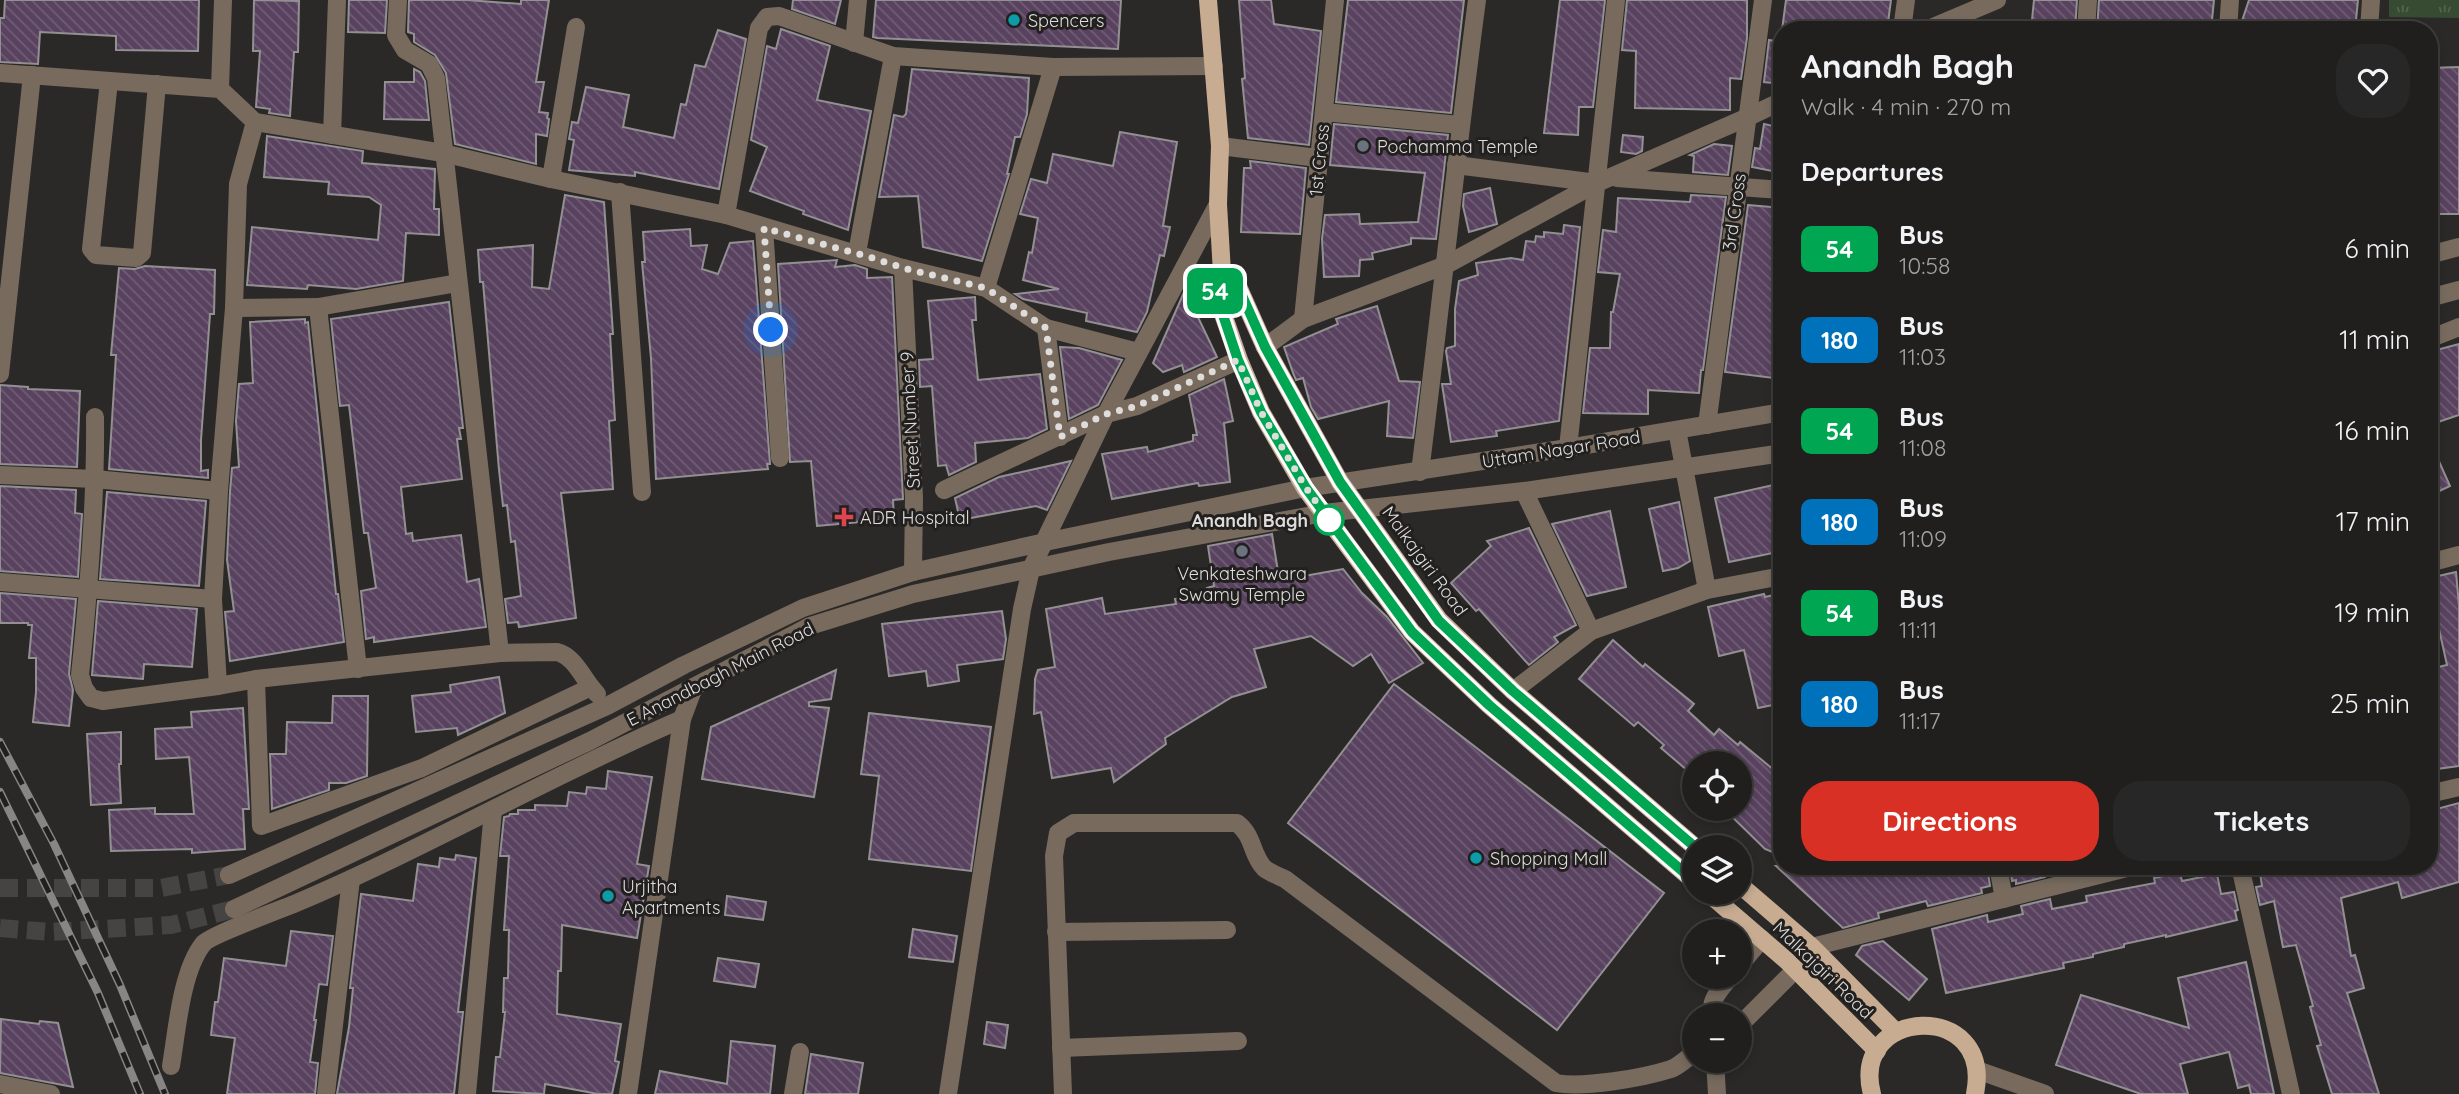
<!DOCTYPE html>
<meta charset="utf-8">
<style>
:root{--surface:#201f1e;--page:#282727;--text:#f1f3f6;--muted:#a2a2a4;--line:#3d3d3c;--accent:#d93025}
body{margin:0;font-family:Quicksand,sans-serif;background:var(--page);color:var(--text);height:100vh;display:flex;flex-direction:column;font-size:26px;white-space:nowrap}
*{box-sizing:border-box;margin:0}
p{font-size:23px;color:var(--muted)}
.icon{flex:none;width:38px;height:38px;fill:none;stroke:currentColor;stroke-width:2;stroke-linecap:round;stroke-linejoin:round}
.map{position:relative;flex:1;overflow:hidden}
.sheet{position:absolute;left:1773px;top:21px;width:665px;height:854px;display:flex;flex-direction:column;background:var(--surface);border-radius:28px;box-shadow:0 4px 10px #0003,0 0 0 2px var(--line)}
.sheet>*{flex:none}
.badge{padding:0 14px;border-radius:10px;font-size:24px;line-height:46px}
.fabs{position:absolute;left:1682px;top:751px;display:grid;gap:14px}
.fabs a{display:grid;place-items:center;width:70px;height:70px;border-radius:50%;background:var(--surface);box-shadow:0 4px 10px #0003,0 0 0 2px var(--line);font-size:35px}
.you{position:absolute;width:35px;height:35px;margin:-18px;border:5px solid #fff;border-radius:50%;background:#1a73e8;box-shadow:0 0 0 10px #1a73e833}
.map>.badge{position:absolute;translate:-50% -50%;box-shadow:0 0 0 4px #fff}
h2{padding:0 28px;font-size:26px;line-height:63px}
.round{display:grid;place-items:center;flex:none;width:74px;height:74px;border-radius:28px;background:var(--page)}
.head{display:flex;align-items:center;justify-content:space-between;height:119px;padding:0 28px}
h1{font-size:33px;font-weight:700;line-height:52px}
.button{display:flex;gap:14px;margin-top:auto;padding:14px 28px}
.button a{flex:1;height:80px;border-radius:28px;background:var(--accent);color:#fff;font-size:28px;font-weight:700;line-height:80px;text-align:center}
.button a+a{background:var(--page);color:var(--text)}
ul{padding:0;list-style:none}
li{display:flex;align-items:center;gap:21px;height:91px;padding:0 28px}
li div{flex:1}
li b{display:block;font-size:26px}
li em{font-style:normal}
li .badge{min-width:77px;font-weight:700;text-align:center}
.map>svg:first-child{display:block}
.grass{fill:url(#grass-tufts)}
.building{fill:url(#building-back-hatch);stroke:#929093;stroke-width:2}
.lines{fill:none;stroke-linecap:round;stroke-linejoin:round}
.minor-tunnel{stroke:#464443;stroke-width:18;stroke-dasharray:18 9;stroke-linecap:butt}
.minor{stroke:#786b5e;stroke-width:18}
.major{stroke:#c7ac92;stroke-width:18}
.rail-casing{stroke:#888685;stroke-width:8}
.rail{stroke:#22201e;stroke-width:5;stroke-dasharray:16;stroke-linecap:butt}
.line-casing{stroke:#fff;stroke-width:16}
.line{stroke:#00a651;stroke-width:10}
.walk{stroke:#dfdddc;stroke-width:7;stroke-dasharray:0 12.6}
.culture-dot{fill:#0f9aa8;stroke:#22201e;stroke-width:2.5}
.worship-dot{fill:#6b7280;stroke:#22201e;stroke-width:2.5}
.health-dot{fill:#e0444e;stroke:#22201e;stroke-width:2.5}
.stop-dot{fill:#fff;stroke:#00a651;stroke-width:3.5}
.labels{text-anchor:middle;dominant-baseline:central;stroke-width:6;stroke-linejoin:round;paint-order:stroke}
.poi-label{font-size:18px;fill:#dfdddc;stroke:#22201e;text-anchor:start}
.street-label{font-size:18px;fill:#dfdddc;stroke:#22201e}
.stop-label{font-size:18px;font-weight:bold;fill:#dfdddc;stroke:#22201e;text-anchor:end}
</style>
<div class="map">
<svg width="2459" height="1094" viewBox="0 0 2459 1094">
<defs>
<pattern id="grass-tufts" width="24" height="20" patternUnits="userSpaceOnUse" patternTransform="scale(1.75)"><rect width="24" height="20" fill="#364b32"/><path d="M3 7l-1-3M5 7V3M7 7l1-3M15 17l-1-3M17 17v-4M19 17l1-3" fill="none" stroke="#53644f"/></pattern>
<pattern id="building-back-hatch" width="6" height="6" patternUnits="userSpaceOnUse" patternTransform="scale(1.75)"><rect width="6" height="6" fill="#59425f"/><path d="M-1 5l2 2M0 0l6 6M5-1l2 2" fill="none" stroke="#705d75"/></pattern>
</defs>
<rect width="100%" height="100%" fill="#2b2928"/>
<!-- grass -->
<path class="grass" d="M2389,0H2459V18L2389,17Z"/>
<!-- building -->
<g class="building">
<path d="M5,0H199L198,51L116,50V36L40,32L38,64L0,62V18H4Z"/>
<path d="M254,0L299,1L298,52H294L290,116L269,113L270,109L256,107L260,51H253Z"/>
<path d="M349,0H387L385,33L348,32Z"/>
<path d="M409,0H467L521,4V0H549L536,82H544L539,112L548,113L547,118L549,119L547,136L536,134V164L455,144L446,73L435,55L414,42V34L408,32Z"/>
<path d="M793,0H841L835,24L792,9Z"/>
<path d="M876,0H1121L1118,49L877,38L873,37Z"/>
<path d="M1239,0H1271L1274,24L1321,31L1309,145L1248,138L1242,79L1245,78Z"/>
<path d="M1348,0H1464L1451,113L1336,102Z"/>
<path d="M1560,0H1605L1593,107H1579L1578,135L1544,133Z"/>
<path d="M1627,0H1747V38L1741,79L1730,78V110L1635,108L1636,51L1622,50Z"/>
<path d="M1786,0H1891L1887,30H1782Z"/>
<path d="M2034,0H2077L2075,30H2031Z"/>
<path d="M2099,0H2214L2211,30H2097Z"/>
<path d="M2249,0H2358L2355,30L2291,28L2290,30H2239Z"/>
<path d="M781,29L830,46L817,100L871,111L848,230L803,214L804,211L750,191L767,147L751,140L767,46L776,49Z"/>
<path d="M718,30L746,39L719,189L635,172V176L569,170L574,140L569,139L572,122L578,123L586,87L629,95L623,127L674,138L681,104L686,105L695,65L705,67Z"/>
<path d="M1769,40L1782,42V84L1764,82Z"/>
<path d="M2459,67V214H2429V68Z"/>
<path d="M414,69L420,72L425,81L429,120L384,119L385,82H414Z"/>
<path d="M912,69L1029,78L1027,114L1020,137H1015L1007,174H1009L982,261L923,247L918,196L879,197L894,115L903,117L906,114Z"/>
<path d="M1334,124L1448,135L1436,239L1411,238V244L1372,253L1373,259L1360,260L1359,276L1324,277L1322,239L1325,215L1359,214L1360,224L1418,222L1425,173L1330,165Z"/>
<path d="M1764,124L1782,128V173L1752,167L1755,148L1760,149Z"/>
<path d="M1120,132L1177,142L1163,226L1170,227L1164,256L1160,255L1147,312L1137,332L1086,321L1087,313L1023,299L1015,294L1059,289L1023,280L1029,252L1032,253L1038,218L1020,214L1031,179L1047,183L1053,154L1113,166Z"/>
<path d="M1623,135L1643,137L1642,151L1636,154L1621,152Z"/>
<path d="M267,136L363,151L362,163L435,169L434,209H439V235L406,233L403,281L356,289L308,285L307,289L247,285L252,227L378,240L381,205L369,197L328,194L329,182L264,177Z"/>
<path d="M1714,144L1732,146L1728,175L1693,172L1694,156L1690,155Z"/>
<path d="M1250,161L1306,168L1300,234L1241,232L1244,168H1251Z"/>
<path d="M1490,188L1497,224L1469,232L1463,206L1464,194Z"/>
<path d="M565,195L604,202L613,334H610L615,420L609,421L613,489L561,493L576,618L519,627L518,622L508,623L505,599L521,596L515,541L511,542L507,505L503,506L499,470L483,282H480L478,250L533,245L532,287L549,289Z"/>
<path d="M1691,195L1726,197L1703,370H1701L1699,393L1648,390V414L1583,413L1590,348H1610L1611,312H1613L1620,274L1598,272L1603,230L1616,232L1618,198L1690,202Z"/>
<path d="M1748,205L1782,208V379L1725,372Z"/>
<path d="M1564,225L1580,227L1559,421L1496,431L1497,436L1451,442L1442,384H1451L1446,351L1447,348L1455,346V309L1459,281L1478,275L1476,263L1511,258L1523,260L1526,241L1535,242L1536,236L1544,237V232L1563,234Z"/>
<path d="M690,229L691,246L707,245L702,269L718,274L730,243L753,241L770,464H767L768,469L656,479L651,358L642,262H645L643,232Z"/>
<path d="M837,260L835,267L855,265L867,269V278L892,277L903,499L893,500L894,519L817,526L811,461L790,462L778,264Z"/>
<path d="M145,266L215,270L214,314H210L201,440V471L208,470V478L109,469L116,355H111L119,268L135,269Z"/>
<path d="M1185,290L1217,357L1184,372L1182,365L1163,372L1153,363Z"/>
<path d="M975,297L976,320H972L978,380L1040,374L1047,429L1028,438L975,443L976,462L949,475L946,465L938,466L932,386L920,387L919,360L933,359L928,301Z"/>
<path d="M449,302L463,428H459L461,439H457L462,479L401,487L406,534L412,533L413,541L461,535L467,582L479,579L486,627L374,642V637L366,639L361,591L376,588L368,533H364L349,405L340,406L331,319Z"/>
<path d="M1377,306L1399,381L1420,382L1413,438L1387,436L1389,401L1318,419L1311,407L1303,378L1296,380L1293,373L1284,347L1338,324L1336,319Z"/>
<path d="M305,319V323L308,322L336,594H338L344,642L230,661L225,612L234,611L227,560L230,492L232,468L239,467L236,421L239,384L253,383L250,322Z"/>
<path d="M2459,344V415L2429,425V352Z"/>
<path d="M1060,347L1079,348L1122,360L1098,405L1069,419Z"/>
<path d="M1224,379L1233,421L1224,423L1230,482L1199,486L1198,483L1112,499L1102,454L1147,447L1148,452L1193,441V435H1197L1189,395Z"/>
<path d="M0,385L28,387V389L80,391L77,467L0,464Z"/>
<path d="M2429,439L2450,486L2429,496Z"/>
<path d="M1071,461L1047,510L1036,506L960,520L955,498L999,477Z"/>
<path d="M1782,483V551L1729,562L1715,498Z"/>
<path d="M0,486L76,490L75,513L82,514L78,577L0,571Z"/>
<path d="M107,492L206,501L199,586L100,579Z"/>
<path d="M1679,502L1690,561L1678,568L1663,571L1649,509Z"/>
<path d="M1610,511L1626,587L1587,596L1552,524Z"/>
<path d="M1529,528L1576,625L1554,637L1558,642L1529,665L1479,609L1476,611L1451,583L1491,546L1487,541Z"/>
<path d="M1272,534L1279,578L1286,576L1287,579L1343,569L1362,593L1387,617L1423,663L1389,683L1371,654L1353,666L1311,636L1254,649L1266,687L1232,697L1165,738L1166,744L1114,782L1111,768L1052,778L1041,712L1034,714L1035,679L1038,670L1055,667L1046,609L1102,598L1105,614L1176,604L1175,599L1208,592L1207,588L1214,586L1208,546Z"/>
<path d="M2456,572L2459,606V766L2429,770V669L2447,665L2439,629L2429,631V578Z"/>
<path d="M0,593L76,599L69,674L73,690L69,726L33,722L36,692V658H29L32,625H28V623H0Z"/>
<path d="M1782,593V703L1758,708L1744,650L1719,656L1708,607L1764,594L1765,597Z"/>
<path d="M98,601L197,609L192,667L144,664L143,679L92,675Z"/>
<path d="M1002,611L1006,639L1003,659L957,665L959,681L928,686L926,671L889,676L882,624Z"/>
<path d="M1613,640L1643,667L1645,664L1694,704L1688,711L1714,735L1719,729L1738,745L1740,742L1774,770L1772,772L1782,782V856L1765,849L1723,808H1740V763H1694V776L1661,748L1664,745L1638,722L1634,726L1579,679Z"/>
<path d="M836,670L831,699L809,702V706L829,708L814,797L702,779L711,727Z"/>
<path d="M499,677L505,713L458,735L457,728L416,732L412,696L451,692L450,685Z"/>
<path d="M1394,684L1664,893L1557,1030L1288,823Z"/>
<path d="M333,696H368L367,776L346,783H329V790L272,809L270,754H286L287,722L332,723Z"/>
<path d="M243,708L249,809H243L245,849L192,853V849L111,851L109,810L155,808V814H194L189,757L156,759L155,729L192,727L191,712Z"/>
<path d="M869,713L991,727L971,871L869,859L879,776L861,774Z"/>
<path d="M121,732V764H119L121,803L91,805L87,734Z"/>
<path d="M608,771L652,777L637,864L649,866L637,938L562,925L561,971H558L557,1014L621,1024L615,1061L619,1062L612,1094H598L545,1084L544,1094L493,1091L496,1057H500L505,1012H503L504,978H508L509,930H504L509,856H500L504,817L509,816L510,814H518V810H535V805L567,806L569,792L586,794L587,787L606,789Z"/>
<path d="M2459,803V882L2402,898L2398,882L2341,898L2351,956L2355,955L2364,988L2347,993L2379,1094H2332L2317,1046L2321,1045L2310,1007L2313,1006L2296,945L2283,947L2274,901L2260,905L2256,887L2262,886L2259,866H2429V811Z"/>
<path d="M456,855L476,858L458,1012H463L454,1094H337L349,1027L353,988H350L361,894L413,901L418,864L439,867L440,858L455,860Z"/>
<path d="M1776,866H1987L1990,886L1981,888L1982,893L1928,906L1926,901L1878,913L1879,918L1843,928Z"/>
<path d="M2010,866H2044L2045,877L2016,884V880L2012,881Z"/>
<path d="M2180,873L2182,881L2217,874L2221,894L2234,892L2238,910L2235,911L2237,920L2166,937V935L2124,944V947L2093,954V957L2063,963L2064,968L1946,993L1932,929L1987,915L1988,922L2023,914L2021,906L2050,899L2052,909L2087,902L2086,896L2155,883L2154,878Z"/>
<path d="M727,896L766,902L763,920L725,915Z"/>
<path d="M913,929L957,936L953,962L909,957Z"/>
<path d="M291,931L333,936L327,985L319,984L314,1020H316L310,1062L318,1063L315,1094H227L235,1038L211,1035L215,1002H218L224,958L286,966Z"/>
<path d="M1883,941L1927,979L1909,1000L1856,955L1862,946Z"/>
<path d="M718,958L759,964L755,987L714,981Z"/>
<path d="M2246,962L2274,1094H2251L2249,1085L2238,1088L2229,1052L2180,1064L2188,1094H2141L2056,1065L2081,995L2189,1028L2178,978Z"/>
<path d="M1,1019L39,1024L40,1021L58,1023L73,1087L0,1073Z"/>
<path d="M987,1022L1008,1025L1005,1048L984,1044Z"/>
<path d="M731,1041L775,1046L770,1094H655L660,1071L727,1084Z"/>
<path d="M811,1054L863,1063L858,1094H805Z"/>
</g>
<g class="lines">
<!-- minor-tunnel -->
<g class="minor-tunnel">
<path d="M0,888H161L229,875"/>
<path d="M0,928L51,932L171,925L234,909"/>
</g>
<!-- minor -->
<g class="minor">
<path d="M398,0L396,35L405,50L429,64L436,78L500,653"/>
<path d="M1902,30L1906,0"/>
<path d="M1926,30L1997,0"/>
<path d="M2086,30L2088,0"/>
<path d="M2228,30L2230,0"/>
<path d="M2369,30L2371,0"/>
<path d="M854,43L858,0"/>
<path d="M0,73L220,89L255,122L443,153L551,179L726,215L903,268L986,288L1046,328L1138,352"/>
<path d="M109,81L91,249L96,255L136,258L142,253L157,84"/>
<path d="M220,89L223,0"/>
<path d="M1324,112L1460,125"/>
<path d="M332,135L337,0"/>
<path d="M1220,146L1318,158"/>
<path d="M1456,165L1597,183"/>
<path d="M1617,178L1782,190"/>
<path d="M551,179L576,27"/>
<path d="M620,192L642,492"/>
<path d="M726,215L759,28L767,17L779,16L893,56L1053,67L1214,66"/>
<path d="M764,228L780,458"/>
<path d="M857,253L893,56"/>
<path d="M2429,255L2459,247"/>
<path d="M903,268L914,498L913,572"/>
<path d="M986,288L1053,67"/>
<path d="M2429,298L2459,290"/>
<path d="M318,307L358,669"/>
<path d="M234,308L318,307L458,283"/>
<path d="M1303,319L1335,0"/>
<path d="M1046,328L1060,437"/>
<path d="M2429,339L2459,327"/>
<path d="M1265,347L1303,319L1446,265L1597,183L1748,117L1782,101"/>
<path d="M0,374L32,75"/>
<path d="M95,417C96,503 89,589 80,675L84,688L91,698L103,701L218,686L256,679L500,653L557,652C573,656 581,674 591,687"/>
<path d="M1707,425L1763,0"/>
<path d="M1677,430L1707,590"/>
<path d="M1568,448L1616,0"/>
<path d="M1420,472C1440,314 1456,157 1477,0"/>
<path d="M0,475L95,479L219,491"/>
<path d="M944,490L1106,414L1137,406L1239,360"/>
<path d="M1524,491L1591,631"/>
<path d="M2429,563L2459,555"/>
<path d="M0,582L213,599"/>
<path d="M256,679L261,826L422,768L591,687L597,694"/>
<path d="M218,686L213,599L219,491L234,308L238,184L255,122"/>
<path d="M1513,691L1591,631L1707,590L1782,576"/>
<path d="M2429,794L2459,787"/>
<path d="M1998,866L2004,899"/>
<path d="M2240,866L2291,1094"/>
<path d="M229,875L607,706L684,665L803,608L913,572L1045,542L1305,488L1568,448L1782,412"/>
<path d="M234,909L590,741L810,626L913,594L1109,552L1324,513L1524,491L1782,453"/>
<path d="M1056,932L1227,930"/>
<path d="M1812,947L2135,866"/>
<path d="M1740,965L1762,939"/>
<path d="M1713,1015C1708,1000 1722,988 1731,976"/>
<path d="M1740,1025L1796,969"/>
<path d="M1061,1048L1238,1041"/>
<path d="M1715,1060L1717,1094"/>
<path d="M171,1066C177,1031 181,972 203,944C209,936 279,910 294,904C426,848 550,776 682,719"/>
<path d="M1977,1070L2045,1094"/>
<path d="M0,1084L51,1094"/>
<path d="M326,1094L351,879"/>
<path d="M467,1094L493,811"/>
<path d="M628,1094L682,719L694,687"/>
<path d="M793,1094L800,1052"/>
<path d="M948,1094L1022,609L1031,569L1106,414L1218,204"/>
<path d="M1063,1094L1054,856L1058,833L1074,823H1237C1254,836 1251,854 1264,868C1270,873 1279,876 1285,879L1556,1083C1584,1088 1643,1078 1671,1069C1679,1066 1687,1058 1694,1053"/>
</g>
<!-- major -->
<g class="major">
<path d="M1208,0L1220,146L1218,204L1222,273L1215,291L1239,360L1261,412L1305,488L1412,632L1489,705L1694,881"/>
<path d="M1222,273L1236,282L1265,347L1340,482L1439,620L1513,691L1695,847"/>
<path d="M1740,885L1812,947L1896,1032"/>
<path d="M1707,892L1787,961L1877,1051"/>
<path d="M1872,1094C1849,1007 1994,999 1975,1094"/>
</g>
<!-- rail casing -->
<g class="rail-casing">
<g id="rail">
<path d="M0,742L54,844L120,985L165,1094"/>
<path d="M0,792L98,993L140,1094"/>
</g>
</g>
<!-- rail -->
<use href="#rail" class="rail"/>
</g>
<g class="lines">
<!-- line casing -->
<g class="line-casing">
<path id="line" d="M1694,881L1489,705L1412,632L1306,488L1261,412L1238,360L1215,291L1222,273L1236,282L1265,347L1340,482L1439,621L1513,691L1695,847"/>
</g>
<!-- line -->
<use href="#line" class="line"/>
<!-- walk -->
<path class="walk" d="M771,330L764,228L873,258L903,268L986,288L1046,328L1060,437L1106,414L1137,406L1238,360L1261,412L1306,488L1329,520"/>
</g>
<!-- markers -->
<g class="culture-dot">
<circle cx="1014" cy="20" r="7"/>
<circle cx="1476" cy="858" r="7"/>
<circle cx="608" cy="896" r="7"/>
</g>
<g class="worship-dot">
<circle cx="1363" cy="146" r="7"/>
<circle cx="1242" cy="551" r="7"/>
</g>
<path class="health-dot" d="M840.5 506.5h7v7h7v7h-7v7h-7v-7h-7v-7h7z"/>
<circle class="stop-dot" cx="1329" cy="520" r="14"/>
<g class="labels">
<!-- poi labels -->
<g class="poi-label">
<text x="1028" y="20">Spencers</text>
<text x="1377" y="146">Pochamma Temple</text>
<text x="860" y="517">ADR Hospital</text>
<text x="1242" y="573" text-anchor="middle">Venkateshwara<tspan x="1242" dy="21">Swamy Temple</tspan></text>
<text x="1490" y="858">Shopping Mall</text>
<text x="622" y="886">Urjitha<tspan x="622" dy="21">Apartments</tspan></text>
</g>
<!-- street labels -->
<g class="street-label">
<text transform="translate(1319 160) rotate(-84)">1st Cross</text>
<text transform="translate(1734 212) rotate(-82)">3rd Cross</text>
<text transform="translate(910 420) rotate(-93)">Street Number 9</text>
<text transform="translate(1561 449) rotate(-9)">Uttam Nagar Road</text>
<text transform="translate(1425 561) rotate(54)">Malkajgiri Road</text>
<text transform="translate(720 674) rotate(-27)">E Anandbagh Main Road</text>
<text transform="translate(1823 970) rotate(44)">Malkajgiri Road</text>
</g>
<!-- stop labels -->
<g class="stop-label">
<text x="1308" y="520">Anandh Bagh</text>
</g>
</g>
</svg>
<div class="fabs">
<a><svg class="icon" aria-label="locate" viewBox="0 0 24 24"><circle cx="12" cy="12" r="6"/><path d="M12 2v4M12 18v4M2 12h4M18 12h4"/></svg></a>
<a><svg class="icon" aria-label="layers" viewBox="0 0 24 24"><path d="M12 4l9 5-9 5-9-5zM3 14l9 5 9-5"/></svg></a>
<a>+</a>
<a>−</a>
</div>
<div class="you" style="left:771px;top:330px"></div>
<b class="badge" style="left:1215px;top:291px;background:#00a651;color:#fff">54</b>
<section class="sheet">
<div class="head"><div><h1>Anandh Bagh</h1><p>Walk · 4 min · 270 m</p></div><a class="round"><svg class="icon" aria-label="heart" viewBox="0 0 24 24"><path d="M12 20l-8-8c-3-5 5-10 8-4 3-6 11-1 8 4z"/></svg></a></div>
<h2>Departures</h2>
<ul>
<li><span class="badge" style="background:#00a651;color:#fff">54</span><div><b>Bus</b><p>10:58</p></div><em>6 min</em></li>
<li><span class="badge" style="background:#0072bc;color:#fff">180</span><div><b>Bus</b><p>11:03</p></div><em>11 min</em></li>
<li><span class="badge" style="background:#00a651;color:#fff">54</span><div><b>Bus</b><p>11:08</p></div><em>16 min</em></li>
<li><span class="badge" style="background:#0072bc;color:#fff">180</span><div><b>Bus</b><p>11:09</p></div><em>17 min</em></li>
<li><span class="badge" style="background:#00a651;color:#fff">54</span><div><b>Bus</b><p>11:11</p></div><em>19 min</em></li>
<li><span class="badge" style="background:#0072bc;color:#fff">180</span><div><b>Bus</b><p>11:17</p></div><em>25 min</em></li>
</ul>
<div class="button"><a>Directions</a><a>Tickets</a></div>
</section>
</div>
